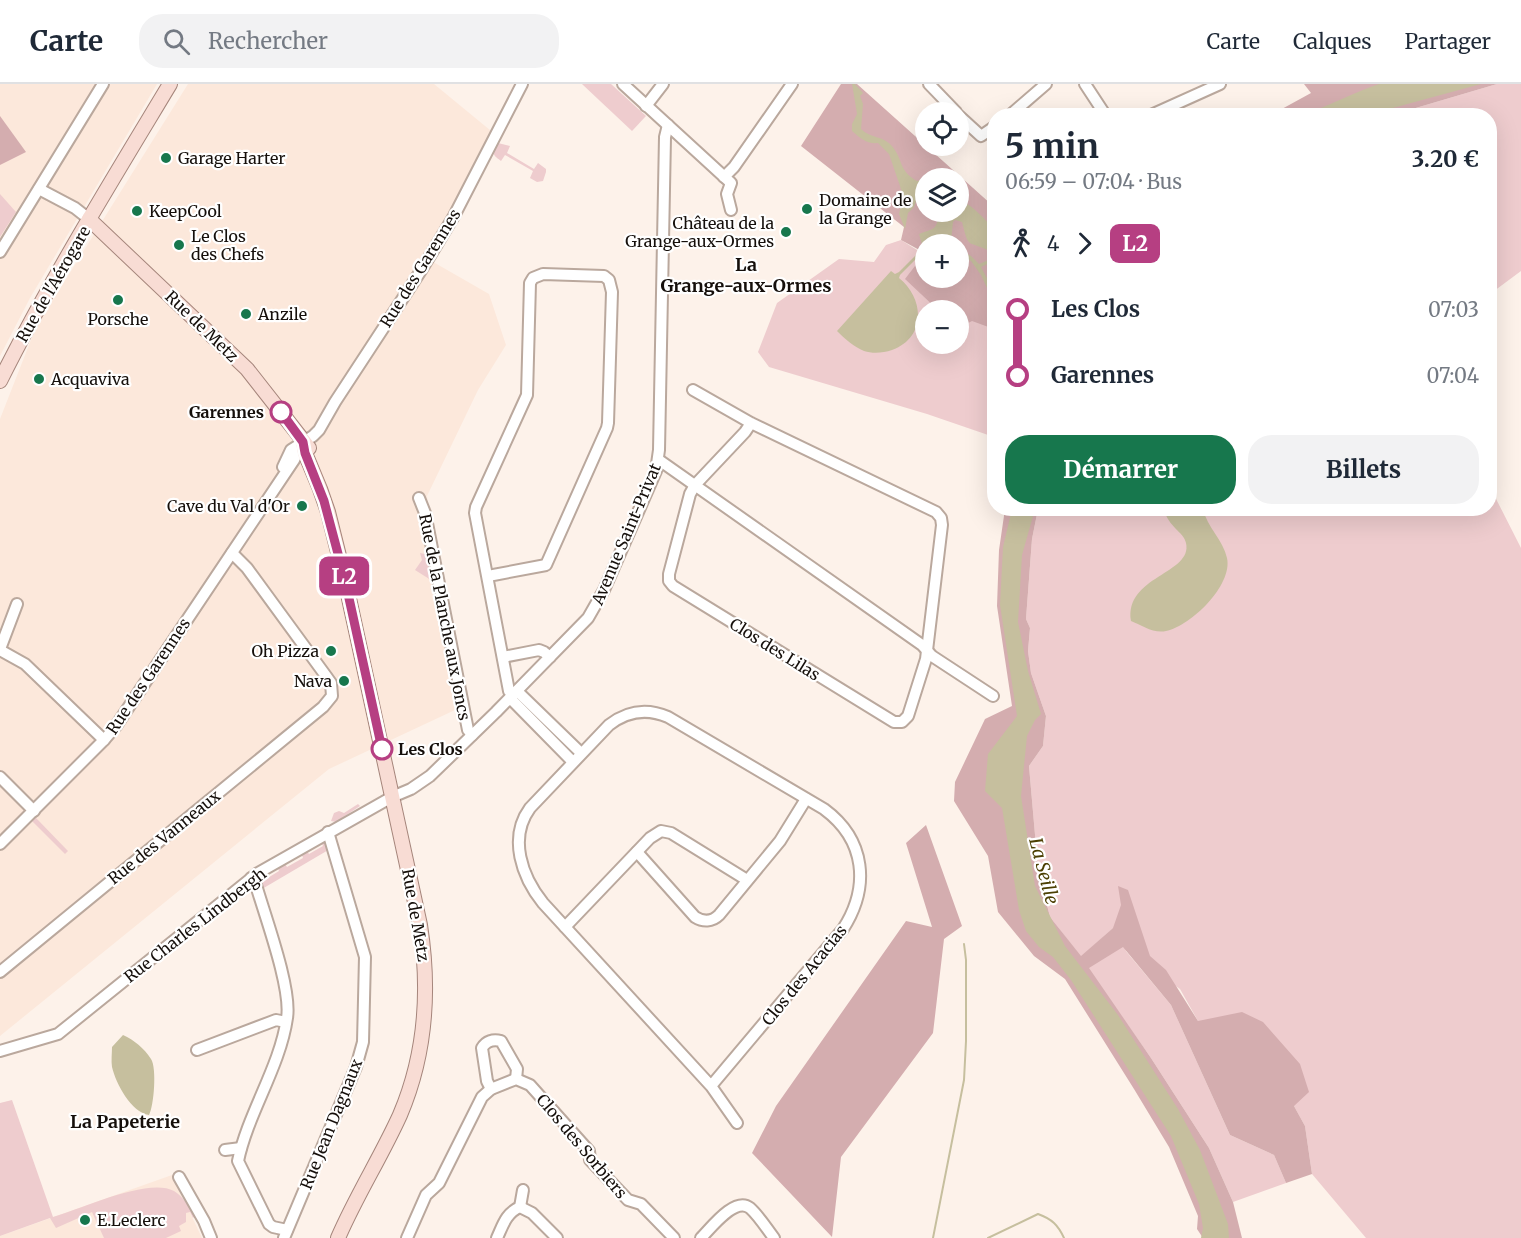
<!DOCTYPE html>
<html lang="fr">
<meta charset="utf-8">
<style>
:root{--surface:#fff;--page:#f2f2f3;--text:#1f2937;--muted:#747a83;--line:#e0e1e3;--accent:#17774d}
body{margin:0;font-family:Merriweather,serif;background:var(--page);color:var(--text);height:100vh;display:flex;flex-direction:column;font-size:22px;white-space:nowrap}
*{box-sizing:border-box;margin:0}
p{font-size:20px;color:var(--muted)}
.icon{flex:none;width:33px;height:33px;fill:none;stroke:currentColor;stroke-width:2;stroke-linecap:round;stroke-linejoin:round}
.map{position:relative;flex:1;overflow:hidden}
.panel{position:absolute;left:987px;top:24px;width:510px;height:408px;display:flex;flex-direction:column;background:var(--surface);border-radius:24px;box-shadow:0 6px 24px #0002}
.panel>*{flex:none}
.badge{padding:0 12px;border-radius:9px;font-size:21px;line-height:39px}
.tools{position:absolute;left:915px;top:18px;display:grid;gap:12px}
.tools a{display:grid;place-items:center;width:54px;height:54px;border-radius:50%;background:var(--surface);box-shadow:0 6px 24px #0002;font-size:30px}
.map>.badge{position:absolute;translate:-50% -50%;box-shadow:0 0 0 3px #fff}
.legs{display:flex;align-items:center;gap:9px;height:66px;padding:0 18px;font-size:20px}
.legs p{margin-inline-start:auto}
.summary{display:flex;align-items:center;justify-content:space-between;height:102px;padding:0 18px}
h1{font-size:33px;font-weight:700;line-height:45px}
.button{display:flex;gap:12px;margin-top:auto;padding:12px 18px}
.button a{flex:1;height:69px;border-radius:24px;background:var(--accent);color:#fff;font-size:24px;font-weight:700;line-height:69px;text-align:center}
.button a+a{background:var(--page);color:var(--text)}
ul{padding:0 18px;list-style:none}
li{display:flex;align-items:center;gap:21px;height:66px;font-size:22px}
li i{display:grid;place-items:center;width:9px;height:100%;margin:0 8px;background:currentColor}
li i::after{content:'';width:15px;height:15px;margin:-8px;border:4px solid;border-radius:50%;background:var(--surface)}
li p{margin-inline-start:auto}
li:first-child i{background:linear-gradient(#0000 50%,currentColor 0)}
li:last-child i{background:linear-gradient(currentColor 50%,#0000 0)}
header{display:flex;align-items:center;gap:36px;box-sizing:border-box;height:84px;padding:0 30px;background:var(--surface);border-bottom:2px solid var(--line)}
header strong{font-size:28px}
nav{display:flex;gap:33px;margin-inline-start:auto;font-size:21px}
.search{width:420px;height:54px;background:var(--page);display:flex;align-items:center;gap:15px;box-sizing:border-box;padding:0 21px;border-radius:24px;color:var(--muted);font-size:22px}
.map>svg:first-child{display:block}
.built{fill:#fce8db}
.green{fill:#eeccce;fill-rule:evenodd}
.forest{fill:#d4adaf;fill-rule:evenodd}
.water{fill:#c6bf9e}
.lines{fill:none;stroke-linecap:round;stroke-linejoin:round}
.stream{stroke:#c6bf9e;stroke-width:2}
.minor-casing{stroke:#baa89d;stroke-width:14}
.major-casing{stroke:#a5857b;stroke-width:16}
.minor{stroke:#fff;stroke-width:10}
.major{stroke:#f8dcd4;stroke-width:14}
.line-1-casing{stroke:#fff;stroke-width:14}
.line-1{stroke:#b63f82;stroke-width:9}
.poi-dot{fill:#17774d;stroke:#fff;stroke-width:2}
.stop-1-dot{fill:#fff;stroke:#b63f82;stroke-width:3}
.labels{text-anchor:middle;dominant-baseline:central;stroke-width:4.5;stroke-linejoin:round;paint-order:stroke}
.poi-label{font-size:16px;fill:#150f0b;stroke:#fff;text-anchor:start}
.street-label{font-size:16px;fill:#150f0b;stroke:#fff}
.stop-label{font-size:16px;font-weight:bold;fill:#150f0b;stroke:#fff;text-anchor:end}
.neighbourhood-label{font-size:18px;font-weight:bold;fill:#150f0b;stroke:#fff}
.water-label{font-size:18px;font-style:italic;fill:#4b3f02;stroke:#fff}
</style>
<header>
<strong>Carte</strong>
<div class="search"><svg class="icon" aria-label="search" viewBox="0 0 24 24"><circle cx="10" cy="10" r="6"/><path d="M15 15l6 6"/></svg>Rechercher</div>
<nav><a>Carte</a><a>Calques</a><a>Partager</a></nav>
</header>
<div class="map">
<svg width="1521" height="1154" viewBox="0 0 1521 1154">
<rect width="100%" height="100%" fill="#fdf2ea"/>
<!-- built -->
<g class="built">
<path d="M0,0H157L30,214L0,272Z"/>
<path d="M188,0H434L496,51L428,175L489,210L506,261L478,306L427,412L455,626L329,685L0,952V335L36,243Z"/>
<path d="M172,1091L202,1154H0V1152Z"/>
</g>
<!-- green -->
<g class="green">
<path d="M582,0H611L646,32L632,47Z"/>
<path d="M1497,0H1521V187L1490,210V32L1392,31Z"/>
<path d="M498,59L510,62L507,69L534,85L538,79L546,85V88L543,97L537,98L530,94L533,87L505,71L501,77C496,73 493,72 493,65Z"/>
<path d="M0,110L16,128L0,153Z"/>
<path d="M901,156L925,171L926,194L994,227V353L927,330L769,283L758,268L777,219L839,175L874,178L886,161ZM926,226H958V260H926Z"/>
<path d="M1490,403L1521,464V1154H1366L1312,1090L1305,1042L1294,1022L1198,937L1180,905L1125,866L1171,921L1230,1051L1274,1071L1286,1099L1233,1118L1209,1064L1151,974L1088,884L1113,844L1081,873L1050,833L1038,785L1029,682L1043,662L1046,632L1031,589L1028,567L1030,544L1026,535L1032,455L1038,425L1490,424Z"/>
<path d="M420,469L429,471L434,498L415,486L422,476Z"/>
<path d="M358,720L360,722L336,738L331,737L334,729L339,727L344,729Z"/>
<path d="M35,734H36L68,767L65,770L32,737Z"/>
<path d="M321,757H325L330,765L262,805C261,800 258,795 262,791L266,795L279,787L277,782L284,778L287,783L303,774L301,768L306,766L309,770L323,762Z"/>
<path d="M12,1016L53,1133C82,1125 148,1093 174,1107C184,1113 189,1123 195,1132L193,1134L190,1128L186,1129V1138L179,1142L181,1147L166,1154H104L92,1128L56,1144L50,1134L0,1152V1019Z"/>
</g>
<!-- forest -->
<g class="forest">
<path d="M841,0H857L992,121L994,120V245L972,237L959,244L958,226H938L905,195L925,169L901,156L904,143L801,62ZM926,94H958V128H926ZM926,160H958V194H926Z"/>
<path d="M1304,0H1497L1392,31L1269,32L1311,9Z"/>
<path d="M0,32L26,68L0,81Z"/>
<path d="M1005,425H1038L1032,455L1026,535L1030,544L1028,567L1031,589L1046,632L1043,662L1029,682L1038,785L1050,833L1081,872L1113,844L1121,821L1118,802L1128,806L1150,872L1166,886L1198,937L1242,928L1263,938L1300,980L1309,1008L1294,1022L1305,1042L1312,1090L1286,1099L1274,1071L1230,1051L1171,921L1123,863L1089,884L1151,974L1209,1064L1233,1118L1242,1154H1203L1197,1145L1198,1132L1169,1063L1134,1005L1065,895L1034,872L998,828L988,772L954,717L955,698L985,635L1012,622L997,522L999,466Z"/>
<path d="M926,741L962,842L944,855L933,949L841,1073L832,1153L752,1069L776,1022L906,837L932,843L906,759Z"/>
</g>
<!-- water -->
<g class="water">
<path d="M852,0H855L863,9L860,12L863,20L861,45C872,55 880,51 890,60C904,74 897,86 917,97L926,95L925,117H916L914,123L908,129L905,145L899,130L903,113L900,102L889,70L878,59C867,60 861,55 852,47V40L857,30Z"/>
<path d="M1379,0H1481L1367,31H1299C1327,24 1351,9 1379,0Z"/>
<path d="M962,118C970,119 990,139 994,147C996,152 995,161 994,166L992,167L994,177L981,183L994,207V219L981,191L971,177L959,171V162L963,164L964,168L971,172L979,180L991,175L990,167C967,156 969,166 962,138L955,136L953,138L951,157L954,160L949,158L945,160H926L925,166L900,191L899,194C924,214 927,253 892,266C883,269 873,270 864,267C854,263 845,255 837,247L891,187L895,190L899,188L923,164L919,150C933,144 936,148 939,130L936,128H958L959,119Z"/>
<path d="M1012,425H1035L1022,471L1018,538L1028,587L1041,630L1035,636L1027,652L1021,712L1035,802L1065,862L1118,931L1178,1025L1200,1066L1228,1140L1229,1154H1201L1203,1144L1199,1120L1171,1052L1071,896L1053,873L1039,863L1026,847L1019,826L1002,724L985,707L988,670L1017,632L1000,521L1003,463Z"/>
<path d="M1164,425H1203C1207,443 1223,456 1227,474C1233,501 1191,542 1166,547C1154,550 1141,541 1131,537C1124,492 1193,490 1186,459C1184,448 1168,443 1164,425Z"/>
<path d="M123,951C134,956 144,964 151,975C157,984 154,1022 149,1031C131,1028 116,1000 112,983C111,977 112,969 112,963Z"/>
</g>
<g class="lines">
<!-- stream -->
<g class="stream">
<path d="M933,1154L964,996L966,957V876L964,860"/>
<path d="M988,1154L1038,1130C1052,1135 1058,1141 1064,1154"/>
</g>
<!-- minor casing -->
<g class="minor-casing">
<g id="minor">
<path d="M623,0L731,99L727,110L731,126"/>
<path d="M929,0L956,28"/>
<path d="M1085,0L1106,32"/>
<path d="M646,22L663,0"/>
<path d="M958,31L981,52L994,43"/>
<path d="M1009,32L1046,0"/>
<path d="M1149,32L1220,0"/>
<path d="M724,93L734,83L792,0"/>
<path d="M39,105L75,124L89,135"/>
<path d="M0,168L103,0"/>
<path d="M693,306L751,339L936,428L941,434L942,441L926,575L908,632L902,638H894L673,502L669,497V490L690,410L695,401L745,348L751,339"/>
<path d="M659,376L922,561L932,572L993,612"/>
<path d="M283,383L291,366L313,352L319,346L335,318L422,185L454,132L522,0"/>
<path d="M419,414L425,429L468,646L472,651"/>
<path d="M488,492L546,481L607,344L608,339L612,208L609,196L604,192L543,190L533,194L530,199L527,311L476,423L475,429L509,607L513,611"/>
<path d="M0,565L17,520"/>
<path d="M0,566L25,580L104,656"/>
<path d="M503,573L539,566L544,568L550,573"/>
<path d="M517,607L581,669"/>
<path d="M510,614L573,678"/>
<path d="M0,693L34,727"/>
<path d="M0,760L104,656L116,642L294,376L303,358"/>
<path d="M637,768L695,833C703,838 712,838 719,831L780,757L806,715"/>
<path d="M251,794L256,801C265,832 292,905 287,934C280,983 248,1029 238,1077L269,1140L273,1143L287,1146"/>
<path d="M565,843L650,754L661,747L671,749L747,796"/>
<path d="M0,888L323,623L332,612L331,599L326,592L247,484L232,469"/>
<path d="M197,966L276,936L286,938"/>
<path d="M0,967L58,950L258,789L392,713L411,705L430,692L496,628L588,534L604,506L656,387L659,366L665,53L668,41"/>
<path d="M711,1002L843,845C870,803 866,756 824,725L668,633C647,624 627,627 609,641L530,724C508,754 522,793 543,819L711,1002L737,1039"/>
<path d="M491,1005L487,997L482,964C486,957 493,955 501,957L517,985L516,995"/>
<path d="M225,1066L241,1064"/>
<path d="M179,1093L204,1137L211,1154"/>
<path d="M520,1123L523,1106"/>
<path d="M284,1154L356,983L363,958L365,873L328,748"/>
<path d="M407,1154L426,1111L439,1099L482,1013L491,1005L516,995L530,1001L589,1067L590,1076L628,1116L641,1120L674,1154"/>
<path d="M497,1154C503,1141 506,1129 520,1123L532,1129L557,1154"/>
<path d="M701,1154C711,1144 735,1112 750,1124C759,1132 767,1145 774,1154"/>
</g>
</g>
<!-- major casing -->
<g class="major-casing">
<g id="major">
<path d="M89,135L247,285L309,364"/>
<path d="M0,297C51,195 111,98 170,0"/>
<path d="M303,358L305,369L320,405L328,428L345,496L420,841C430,905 426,970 400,1031C381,1073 356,1112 338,1154"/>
</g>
</g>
<!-- minor -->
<use href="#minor" class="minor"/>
<!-- major -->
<use href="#major" class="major"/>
</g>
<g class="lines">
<!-- line-1 casing -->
<g class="line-1-casing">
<path id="line-1" d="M281,328L303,358L305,369L324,417L345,496L382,665"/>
</g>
<!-- line-1 -->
<use href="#line-1" class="line-1"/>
</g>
<!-- markers -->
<g class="poi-dot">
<circle cx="166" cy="74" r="6"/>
<circle cx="807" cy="125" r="6"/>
<circle cx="137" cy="127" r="6"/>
<circle cx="786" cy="148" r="6"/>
<circle cx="179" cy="161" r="6"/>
<circle cx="118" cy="216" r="6"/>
<circle cx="246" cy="230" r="6"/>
<circle cx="39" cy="295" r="6"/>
<circle cx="302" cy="422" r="6"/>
<circle cx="331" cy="567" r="6"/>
<circle cx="344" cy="597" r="6"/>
<circle cx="85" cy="1136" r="6"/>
</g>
<g class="stop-1-dot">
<circle cx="281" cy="328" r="10"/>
<circle cx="382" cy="665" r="10"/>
</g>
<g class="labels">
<!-- poi labels -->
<g class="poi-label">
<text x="178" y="74">Garage Harter</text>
<text x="819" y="116">Domaine de<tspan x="819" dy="18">la Grange</tspan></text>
<text x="149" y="127">KeepCool</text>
<text x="774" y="139" text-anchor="end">Château de la<tspan x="774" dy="18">Grange-aux-Ormes</tspan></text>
<text x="191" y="152">Le Clos<tspan x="191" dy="18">des Chefs</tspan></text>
<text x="258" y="230">Anzile</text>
<text x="118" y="235" text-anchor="middle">Porsche</text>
<text x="51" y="295">Acquaviva</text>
<text x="290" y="422" text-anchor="end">Cave du Val d'Or</text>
<text x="319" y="567" text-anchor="end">Oh Pizza</text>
<text x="332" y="597" text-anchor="end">Nava</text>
<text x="97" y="1136">E.Leclerc</text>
</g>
<!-- street labels -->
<g class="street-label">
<text transform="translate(420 184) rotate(-58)">Rue des Garennes</text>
<text transform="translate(53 200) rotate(-60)">Rue de l'Aérogare</text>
<text transform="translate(202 242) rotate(44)">Rue de Metz</text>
<text transform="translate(626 450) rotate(-67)">Avenue Saint-Privat</text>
<text transform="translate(445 533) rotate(79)">Rue de la Planche aux Joncs</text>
<text transform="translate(775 565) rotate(32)">Clos des Lilas</text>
<text transform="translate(148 592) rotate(-56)">Rue des Garennes</text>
<text transform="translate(164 753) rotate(-39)">Rue des Vanneaux</text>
<text transform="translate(416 831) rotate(80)">Rue de Metz</text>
<text transform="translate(195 841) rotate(-38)">Rue Charles Lindbergh</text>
<text transform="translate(804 891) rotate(-51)">Clos des Acacias</text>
<text transform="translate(331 1040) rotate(-68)">Rue Jean Dagnaux</text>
<text transform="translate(582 1062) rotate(50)">Clos des Sorbiers</text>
</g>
<!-- stop labels -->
<g class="stop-label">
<text x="264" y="328">Garennes</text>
<text x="398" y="665" text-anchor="start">Les Clos</text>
</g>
<!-- neighbourhood labels -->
<g class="neighbourhood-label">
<text x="746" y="180">La<tspan x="746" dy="21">Grange-aux-Ormes</tspan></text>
<text x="125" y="1037">La Papeterie</text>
</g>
<!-- water labels -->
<g class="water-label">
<text transform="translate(1044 787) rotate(75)">La Seille</text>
</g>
</g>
</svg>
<div class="tools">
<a><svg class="icon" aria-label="locate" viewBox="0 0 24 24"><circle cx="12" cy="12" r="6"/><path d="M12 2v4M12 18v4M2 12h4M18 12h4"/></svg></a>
<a><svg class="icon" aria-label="layers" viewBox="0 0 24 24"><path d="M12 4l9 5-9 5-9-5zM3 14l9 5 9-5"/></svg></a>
<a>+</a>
<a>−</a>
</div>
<b class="badge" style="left:344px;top:492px;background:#b63f82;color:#fff">L2</b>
<section class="panel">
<div class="summary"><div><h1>5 min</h1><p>06:59 – 07:04 · Bus</p></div><b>3.20 €</b></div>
<div class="legs"><svg class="icon" aria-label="walk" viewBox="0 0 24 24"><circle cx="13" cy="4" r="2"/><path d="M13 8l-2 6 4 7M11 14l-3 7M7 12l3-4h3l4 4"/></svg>4<svg class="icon" aria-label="forward" viewBox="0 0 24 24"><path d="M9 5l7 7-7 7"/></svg><b class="badge" style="background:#b63f82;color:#fff">L2</b></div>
<ul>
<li><i style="color:#b63f82"></i><b>Les Clos</b><p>07:03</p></li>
<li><i style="color:#b63f82"></i><b>Garennes</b><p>07:04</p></li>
</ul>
<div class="button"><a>Démarrer</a><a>Billets</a></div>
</section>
</div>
